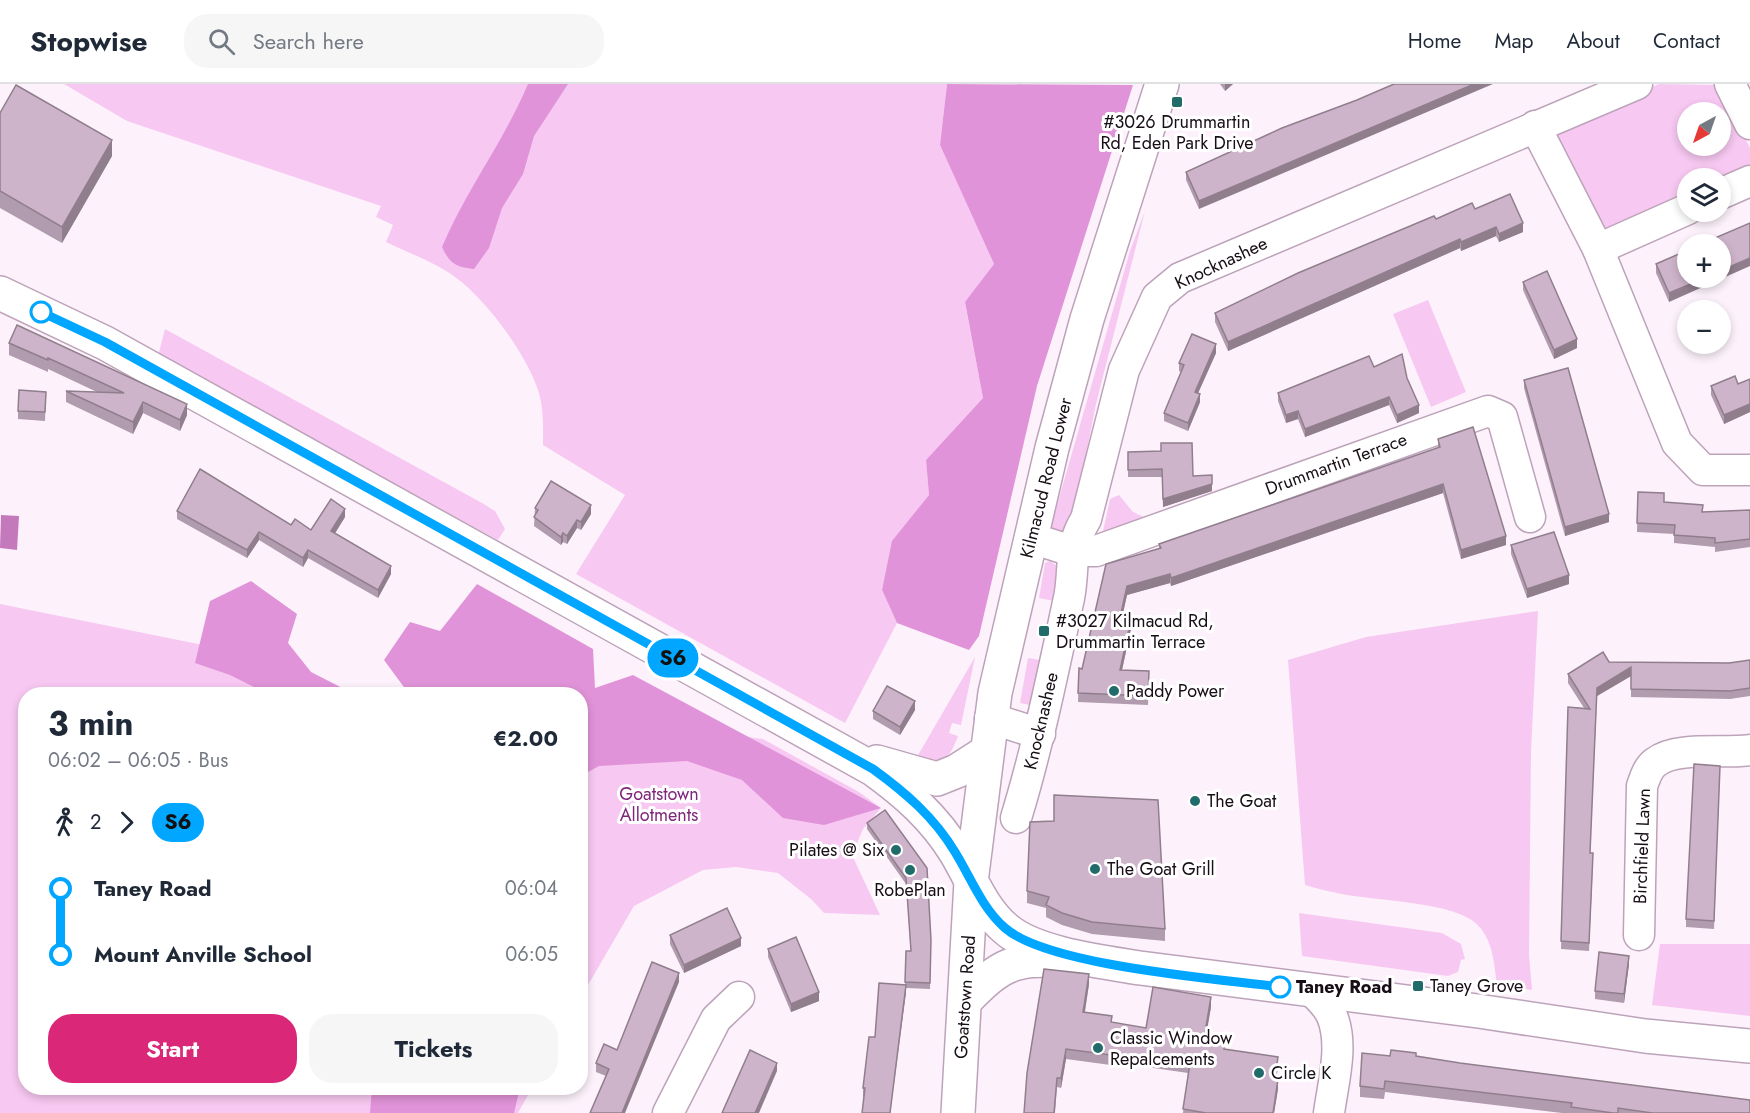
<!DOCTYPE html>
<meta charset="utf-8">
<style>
:root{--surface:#fff;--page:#f6f6f7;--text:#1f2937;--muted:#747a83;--line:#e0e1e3;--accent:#db2777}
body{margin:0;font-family:Jost,sans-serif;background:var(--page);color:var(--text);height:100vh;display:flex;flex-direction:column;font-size:22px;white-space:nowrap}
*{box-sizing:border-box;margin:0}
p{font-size:20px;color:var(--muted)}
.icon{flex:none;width:33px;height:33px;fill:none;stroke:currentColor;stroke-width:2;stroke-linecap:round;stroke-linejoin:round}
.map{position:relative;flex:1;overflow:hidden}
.details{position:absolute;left:18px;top:603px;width:570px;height:408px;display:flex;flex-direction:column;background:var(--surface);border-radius:24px;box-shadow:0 3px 9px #0003}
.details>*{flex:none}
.badge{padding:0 12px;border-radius:20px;font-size:21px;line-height:39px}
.needle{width:39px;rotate:220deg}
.fabs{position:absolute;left:1677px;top:18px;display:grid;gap:12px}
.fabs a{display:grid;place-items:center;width:54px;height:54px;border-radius:50%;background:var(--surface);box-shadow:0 3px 9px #0003;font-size:30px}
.map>.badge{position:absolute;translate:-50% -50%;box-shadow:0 0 0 3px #fff}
.legs{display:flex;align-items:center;gap:9px;height:66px;padding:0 30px;font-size:20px}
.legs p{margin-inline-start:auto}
.summary{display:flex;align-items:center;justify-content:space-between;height:102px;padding:0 30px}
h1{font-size:33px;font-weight:700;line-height:45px}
.cta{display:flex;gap:12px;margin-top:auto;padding:12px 30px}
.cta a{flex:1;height:69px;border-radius:24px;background:var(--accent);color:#fff;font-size:24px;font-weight:700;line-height:69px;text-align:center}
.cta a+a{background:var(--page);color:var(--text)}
ul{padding:0 30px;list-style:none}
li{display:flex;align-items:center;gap:21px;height:66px;font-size:22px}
li i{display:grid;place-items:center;width:9px;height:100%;margin:0 8px;background:currentColor}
li i::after{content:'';width:15px;height:15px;margin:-8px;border:4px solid;border-radius:50%;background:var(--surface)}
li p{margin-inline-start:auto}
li:first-child i{background:linear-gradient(#0000 50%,currentColor 0)}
li:last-child i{background:linear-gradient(currentColor 50%,#0000 0)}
header{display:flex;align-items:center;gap:36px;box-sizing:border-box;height:84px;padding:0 30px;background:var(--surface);border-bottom:2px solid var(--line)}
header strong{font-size:28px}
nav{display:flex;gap:33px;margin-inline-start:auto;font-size:21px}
.search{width:420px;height:54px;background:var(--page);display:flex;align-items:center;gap:15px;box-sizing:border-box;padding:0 21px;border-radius:24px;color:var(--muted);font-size:22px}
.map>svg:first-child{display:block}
.green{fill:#f7c8f1;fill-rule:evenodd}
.forest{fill:#e093d8}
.water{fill:#c379bc}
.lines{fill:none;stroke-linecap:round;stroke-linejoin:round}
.minor-casing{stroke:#bda3ba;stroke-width:33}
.major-casing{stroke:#bda3ba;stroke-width:36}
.minor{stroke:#fff;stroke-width:30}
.major{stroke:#fff;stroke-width:33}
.wall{fill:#b19bae}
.shaded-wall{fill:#907e8d}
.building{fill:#ceb4ca;stroke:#907e8d;stroke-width:1.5}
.line-1-casing{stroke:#fff;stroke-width:14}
.line-1{stroke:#00a6ff;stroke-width:9}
.poi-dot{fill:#216c6a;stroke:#fff;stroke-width:2}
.stop-1-dot{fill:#fff;stroke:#00a6ff;stroke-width:3}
.labels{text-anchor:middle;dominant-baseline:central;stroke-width:6;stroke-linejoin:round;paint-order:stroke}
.poi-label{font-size:18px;fill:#170e16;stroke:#fff;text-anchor:start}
.street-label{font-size:18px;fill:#170e16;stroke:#fff}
.park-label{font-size:18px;fill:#7f267a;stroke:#fff}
.stop-label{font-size:18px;font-weight:bold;fill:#170e16;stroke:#fff;text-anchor:start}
</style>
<header>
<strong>Stopwise</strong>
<div class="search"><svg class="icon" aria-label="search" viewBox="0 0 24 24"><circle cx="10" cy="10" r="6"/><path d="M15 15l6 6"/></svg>Search here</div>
<nav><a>Home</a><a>Map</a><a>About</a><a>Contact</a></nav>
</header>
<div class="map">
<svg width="1750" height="1029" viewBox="0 0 1750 1029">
<rect width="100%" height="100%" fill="#fdf2fb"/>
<!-- green -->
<g class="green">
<path d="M64,0H947L940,61L994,180L965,219L983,314L926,376L929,411L893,457L882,506L897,539L845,639L576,490L625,411L543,361C543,343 544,324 538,306C526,270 487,216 455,193C435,178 408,169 386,158L393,141L376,133L381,122L127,37Z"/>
<path d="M1659,0L1718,1L1750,64V90L1720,94H1688L1687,121L1606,160L1548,47ZM1688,28H1720V62H1688Z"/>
<path d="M1145,127L1096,320L1072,441L1062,450L1051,445V442L1130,167Z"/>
<path d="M1428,216L1466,308L1431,323L1393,230Z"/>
<path d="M165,245L482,419L495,427L505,445L498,456L158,272Z"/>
<path d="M1119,411L1133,428L1152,437L1100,461L1110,415Z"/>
<path d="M1050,477L1062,485L1056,488L1054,517L1039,514L1045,479Z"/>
<path d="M0,520L208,562L324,610H26V1004H532L518,1029H0Z"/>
<path d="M1538,527L1531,668L1529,871L1532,906L1497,901C1494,879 1493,852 1473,837C1446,817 1372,817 1337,809C1326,807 1316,804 1305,801L1288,576L1366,553Z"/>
<path d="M975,573L961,641L952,639L949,649L958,652C949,676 942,684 917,673Z"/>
<path d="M1028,574L1040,576L1030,621L1020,619Z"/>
<path d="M625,638L763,655L859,708L881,724L863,745L852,771L880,831L824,829L811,815L778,789L736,783L703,786L634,822L581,913V649Z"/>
<path d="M1299,829L1442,849L1461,860L1465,875L1461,876L1458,888L1448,892L1302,872Z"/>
<path d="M1660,860H1750V932L1652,921Z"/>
</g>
<!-- forest -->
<g class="forest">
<path d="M528,0H568L534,52L523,90L502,124L489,164L474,185C456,183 450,180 442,163C466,106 504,57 528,0Z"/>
<path d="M947,0L1133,1L1037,302L979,552L969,566L897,539L882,506L892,457L929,411L926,376L983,314L965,218L994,180L940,61Z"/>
<path d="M251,497L297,530L288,559L311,588L354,610H268L230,591L195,579L210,517Z"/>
<path d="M477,500L593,565L595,604L633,591L881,724L824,741L783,734L742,696L687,677L599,682L581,692L580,610H409L384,576L410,538L440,547Z"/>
<path d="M372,1004H520L514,1029H370Z"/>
</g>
<!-- water -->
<path class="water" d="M1,431L19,432L17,466L0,464Z"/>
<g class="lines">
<!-- minor casing -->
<g class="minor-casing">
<g id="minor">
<path d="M1730,0L1750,40"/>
<path d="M1535,42L1598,165L1677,359L1703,386H1750"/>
<path d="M1720,110L1750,97"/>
<path d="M1598,165L1688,125"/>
<path d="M1031,454L1072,467H1096L1488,327L1502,333L1530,433"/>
<path d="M990,634L1040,650"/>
<path d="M1016,734C1038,662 1053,588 1069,514C1075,484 1068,464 1086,435L1124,286L1157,213L1180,194L1637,0"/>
<path d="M1639,851L1642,702C1645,694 1648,683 1656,678C1677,662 1724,670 1750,666"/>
<path d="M1312,907C1319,914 1328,922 1332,932C1344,961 1333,999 1329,1029"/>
<path d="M668,1029L716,935L739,913"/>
</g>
</g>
<!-- major casing -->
<g class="major-casing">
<g id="major">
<path d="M0,209L105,259L873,685C906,709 934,733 956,769C971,794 982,825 1006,845C1035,870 1103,878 1140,884L1478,927L1645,952L1750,962"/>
<path d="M877,678L937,695L957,687L985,669"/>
<path d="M966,916C1002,879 1013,875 1064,876"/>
<path d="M958,1029L971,798L995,609L1052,364L1087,235L1162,0"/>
</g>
</g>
<!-- minor -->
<use href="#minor" class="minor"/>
<!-- major -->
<use href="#major" class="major"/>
</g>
<!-- wall -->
<g class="wall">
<path d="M1220,0H1233L1225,7Z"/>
<path d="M0,29L112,72L62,159L0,124Z"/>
<path d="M1282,44L1199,125L1186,96V88Z"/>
<path d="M1475,125L1523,148L1499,158L1496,152L1461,167L1460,164L1228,267L1215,238V229L1436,135Z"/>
<path d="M1688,166L1669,218L1656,189V180Z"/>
<path d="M1523,198L1577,264L1554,275L1523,206Z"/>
<path d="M17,241L187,331L180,347L143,329L133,350L66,318V307L97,308L48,285V288L9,271V259Z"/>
<path d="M1216,269L1198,309L1200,318L1188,347L1164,337V329L1181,288L1179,287V279Z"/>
<path d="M1374,283L1407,294L1419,329L1397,339L1389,321L1305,353L1298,335L1286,339L1278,317V309Z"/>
<path d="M1750,295V328L1724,340L1711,311V302L1738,300Z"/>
<path d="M1524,296L1609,438L1565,452L1524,304Z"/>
<path d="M46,308L45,337L18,335V327Z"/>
<path d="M1438,355L1506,461L1461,475L1443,409L1171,502L1170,499L1127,511L1123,529L1132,540L1122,586L1149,587L1148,621L1078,618L1079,584L1082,585L1106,480L1159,465V460L1438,364Z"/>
<path d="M1161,367L1193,392L1212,407L1163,423L1162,393H1128V376Z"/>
<path d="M1638,408L1664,418L1703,428L1750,426V463L1715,468V463L1674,459V450L1637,448Z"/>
<path d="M535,424L591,430L581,446L577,444L567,460L563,458L561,461L534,442Z"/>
<path d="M177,427L311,446L345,433L334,450L391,490L378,514L308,474L303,483L259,456L247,474L177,435Z"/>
<path d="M1511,461L1569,500L1527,514L1511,470Z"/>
<path d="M1750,576V612L1730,615L1631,613V592L1597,612L1590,769L1593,778L1589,867L1561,865L1568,623L1584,624L1568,599V590L1609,578L1729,579Z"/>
<path d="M915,626L900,651L873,635V627Z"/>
<path d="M1720,682L1714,845L1686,843V835Z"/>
<path d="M885,726L931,856L930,905L906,904V909L864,1013H863V1004L875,953L905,901L906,867H911L906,800L867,745V739Z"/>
<path d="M1027,807L1165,845V857L1092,850L1062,841L1046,833V824L1027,819Z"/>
<path d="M670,851L741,862L684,889L670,860Z"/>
<path d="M768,865L819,917L791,928L768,873Z"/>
<path d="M1629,880L1624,919L1595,915V907Z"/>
<path d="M679,898L606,992L596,988V979L617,966Z"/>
<path d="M1089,900L1085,928L1112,939L1146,944L1211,923L1205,954L1225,966L1278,982L1276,995L1278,1005L1274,1029H1183L1188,989L1119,979L1118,982L1066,975L1061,1004L1057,1003L1055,1029H1024Z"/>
<path d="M1390,972H1416L1750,1029H1562L1385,1008L1384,1015L1360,1013V1002Z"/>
</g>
<!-- shaded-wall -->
<g class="shaded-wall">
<path d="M1225,0H1233L1225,7Z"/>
<path d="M1474,0H1493L1199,125V117Z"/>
<path d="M112,56V72L62,159V143Z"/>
<path d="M1523,139V148L1499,158V150Z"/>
<path d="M1496,143V152L1461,167V158Z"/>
<path d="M1460,155V164L1228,267V258Z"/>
<path d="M1750,174V182L1669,218V209L1705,194H1720V187Z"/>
<path d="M1577,255V264L1554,275V266Z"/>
<path d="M1216,260V269L1195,316V308Z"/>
<path d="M1200,310V318L1188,347V339Z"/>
<path d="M1389,313V321L1305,353V345Z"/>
<path d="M143,318V329L133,350V338Z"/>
<path d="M187,320V331L180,347V336Z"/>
<path d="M1750,320V328L1724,340V331Z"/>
<path d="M1419,321V329L1397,339V331Z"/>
<path d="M1298,327V335L1286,339V331Z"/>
<path d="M1212,400V407L1163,423V415Z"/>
<path d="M1443,400V409L1171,502V494Z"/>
<path d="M591,421V430L581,446V438Z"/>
<path d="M345,425V433L331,456V447Z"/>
<path d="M1609,430V438L1565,452V443Z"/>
<path d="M577,436V444L567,460V452Z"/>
<path d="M259,448V456L247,474V466Z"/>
<path d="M563,449V458L561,461V453Z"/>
<path d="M1506,452V461L1461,475V466Z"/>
<path d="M308,466V474L303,483V474Z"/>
<path d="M391,482V490L378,514V506Z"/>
<path d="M1170,490V499L1127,511L1121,538V529L1127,502Z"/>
<path d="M1569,491V500L1527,514V505Z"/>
<path d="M1132,531V540L1120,595V586Z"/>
<path d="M1631,583V592L1597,612V604Z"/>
<path d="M915,617V626L900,651V643Z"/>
<path d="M741,854V862L684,889V881Z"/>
<path d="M1629,872V880L1624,919V910Z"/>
<path d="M679,889V898L625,1029H622Z"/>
<path d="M1089,890V900L1083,938V928Z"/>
<path d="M906,901V909L890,1029Z"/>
<path d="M819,908V917L791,928V920Z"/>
<path d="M1211,913V923L1204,964V954Z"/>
<path d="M1066,965V975L1061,1004V994Z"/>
<path d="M1278,973V982L1275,1004V994Z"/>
<path d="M777,979V987L759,1029H755Z"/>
<path d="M1278,995V1005L1274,1029H1273Z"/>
</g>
<!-- building -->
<g class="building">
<path d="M1394,0H1474L1199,117L1186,88L1282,44L1357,16Z"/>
<path d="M16,1L112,56L62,143L0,107V29Z"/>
<path d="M1510,110L1523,139L1499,150L1496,143L1461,158L1460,155L1228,258L1215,229L1298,189L1434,132L1436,135L1472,119L1475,125Z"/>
<path d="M1750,139V174L1720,187V160H1701Z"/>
<path d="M1688,166V194H1705L1669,209L1656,180Z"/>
<path d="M1547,187L1577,255L1554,266L1523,198Z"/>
<path d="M17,241L187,320L180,336L143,318L133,338L66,307L124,309L48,274V276L9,259Z"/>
<path d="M1192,250L1216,260L1195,308L1200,310L1188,339L1164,329L1184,281L1179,279Z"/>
<path d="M1402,270L1407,294L1419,321L1397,331L1389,313L1305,345L1298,327L1286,331L1278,309L1369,272L1374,283Z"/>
<path d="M1568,284L1609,430L1565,443L1524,296Z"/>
<path d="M1735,292L1738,300L1750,295V320L1724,331L1711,302Z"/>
<path d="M19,306L46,308L45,328L18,327Z"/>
<path d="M1473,343L1506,452L1461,466L1443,400L1171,494L1170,490L1127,502L1121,529L1132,531L1120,586L1149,587L1148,612L1078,609L1079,584L1082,585L1106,480L1161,464L1159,460L1440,363L1438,355Z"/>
<path d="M1161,359H1192L1193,392L1212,391V400L1163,415L1162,385L1128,386V368L1161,367Z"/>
<path d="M200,385L291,441L295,435L311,446L331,415L345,425L331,447L391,482L378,506L308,466L303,474L259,448L247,466L177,427Z"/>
<path d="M551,397L591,421L581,438L577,436L567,452L563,449L561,453L534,433L538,426L535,424Z"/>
<path d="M1638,408L1664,409V418L1703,421L1702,428L1750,426V455L1715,459V454L1674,451L1675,441L1637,439Z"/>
<path d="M1554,448L1569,491L1527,505L1511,461Z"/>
<path d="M1603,568L1609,578L1729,579L1750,576V604L1730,607L1631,605V583L1597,604L1590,769H1593L1589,859L1561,857L1568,623L1590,625L1568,590Z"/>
<path d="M887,602L915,617L900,643L873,627Z"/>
<path d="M1694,680L1720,682L1714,837L1686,835Z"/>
<path d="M1054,711L1158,716L1165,845L1092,838L1062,829L1046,821L1049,813L1027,807L1030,738L1054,737Z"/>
<path d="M885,726L927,784L931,856L930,899L905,898L906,867H911L906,794L867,739Z"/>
<path d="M727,824L741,854L684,881L670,851Z"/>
<path d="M796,853L819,908L791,920L768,865Z"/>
<path d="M1599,868L1629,872L1624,910L1595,907Z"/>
<path d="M652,878L679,889L622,1029H590L609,985L596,979L604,960L617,966Z"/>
<path d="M1044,885L1089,890L1083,928L1112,932L1111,938L1146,944L1153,903L1211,913L1204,954L1225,957L1224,965L1278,973L1275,994L1278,995L1273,1029H1206L1183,1025L1190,979L1119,969L1118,972L1066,965L1061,994H1057L1054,1029H1024L1027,989Z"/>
<path d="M879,899L906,901L890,1029H862L865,1004H863L869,953H875Z"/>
<path d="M750,966L777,979L755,1029H722Z"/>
<path d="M1391,966L1416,969V972L1460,979L1750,1016V1029H1652L1618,1024V1029H1613L1571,1023L1572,1019L1385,997L1384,1005L1360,1002L1362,969L1390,972Z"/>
</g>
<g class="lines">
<!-- line-1 casing -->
<g class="line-1-casing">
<path id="line-1" d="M41,228L105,258L873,685C906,709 934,733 955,768C971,794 982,824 1005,844C1049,882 1219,895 1280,903"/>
</g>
<!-- line-1 -->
<use href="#line-1" class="line-1"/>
</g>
<!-- markers -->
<g class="poi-dot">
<rect x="1171" y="12" width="12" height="12" rx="3"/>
<rect x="1038" y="541" width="12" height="12" rx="3"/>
<circle cx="1114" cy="607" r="6"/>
<circle cx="1195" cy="717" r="6"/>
<circle cx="896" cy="766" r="6"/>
<circle cx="1095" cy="785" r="6"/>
<circle cx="910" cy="786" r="6"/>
<rect x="1412" y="896" width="12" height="12" rx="3"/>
<circle cx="1098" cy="964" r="6"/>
<circle cx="1259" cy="989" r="6"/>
</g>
<g class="stop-1-dot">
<circle cx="41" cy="228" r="10"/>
<circle cx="1280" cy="903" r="10"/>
</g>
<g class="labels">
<!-- poi labels -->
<g class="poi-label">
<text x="1177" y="38" text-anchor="middle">#3026 Drummartin<tspan x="1177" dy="21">Rd, Eden Park Drive</tspan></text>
<text x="1056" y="537">#3027 Kilmacud Rd,<tspan x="1056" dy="21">Drummartin Terrace</tspan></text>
<text x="1126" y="607">Paddy Power</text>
<text x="1207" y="717">The Goat</text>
<text x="884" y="766" text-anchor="end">Pilates @ Six</text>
<text x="1107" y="785">The Goat Grill</text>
<text x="910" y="806" text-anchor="middle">RobePlan</text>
<text x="1430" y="902">Taney Grove</text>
<text x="1110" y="954">Classic Window<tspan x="1110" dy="21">Repalcements</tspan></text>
<text x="1271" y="989">Circle K</text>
</g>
<!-- street labels -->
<g class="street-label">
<text transform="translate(1221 179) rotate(-25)">Knocknashee</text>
<text transform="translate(1336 380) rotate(-20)">Drummartin Terrace</text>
<text transform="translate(1046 394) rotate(-76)">Kilmacud Road Lower</text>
<text transform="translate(1041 637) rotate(-77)">Knocknashee</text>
<text transform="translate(1642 762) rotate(-88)">Birchfield Lawn</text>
<text transform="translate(965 913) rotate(-86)">Goatstown Road</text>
</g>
<!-- park labels -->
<g class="park-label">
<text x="659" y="710">Goatstown<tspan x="659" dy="21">Allotments</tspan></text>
</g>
<!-- stop labels -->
<g class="stop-label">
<text x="1296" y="903">Taney Road</text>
</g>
</g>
</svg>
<div class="fabs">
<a><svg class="needle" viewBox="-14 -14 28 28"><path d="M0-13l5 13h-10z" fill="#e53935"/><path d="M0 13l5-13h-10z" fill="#747a83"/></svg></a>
<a><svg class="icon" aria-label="layers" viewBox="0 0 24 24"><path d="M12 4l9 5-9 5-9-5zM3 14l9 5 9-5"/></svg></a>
<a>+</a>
<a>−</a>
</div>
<b class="badge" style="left:673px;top:574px;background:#00a6ff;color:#111">S6</b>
<section class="details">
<div class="summary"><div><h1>3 min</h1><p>06:02 – 06:05 · Bus</p></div><b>€2.00</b></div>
<div class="legs"><svg class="icon" aria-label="walk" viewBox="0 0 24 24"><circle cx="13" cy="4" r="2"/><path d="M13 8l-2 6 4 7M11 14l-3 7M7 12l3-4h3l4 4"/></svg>2<svg class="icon" aria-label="forward" viewBox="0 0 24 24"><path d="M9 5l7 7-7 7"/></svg><b class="badge" style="background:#00a6ff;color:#111">S6</b></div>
<ul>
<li><i style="color:#00a6ff"></i><b>Taney Road</b><p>06:04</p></li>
<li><i style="color:#00a6ff"></i><b>Mount Anville School</b><p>06:05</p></li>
</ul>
<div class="cta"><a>Start</a><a>Tickets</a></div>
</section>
</div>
